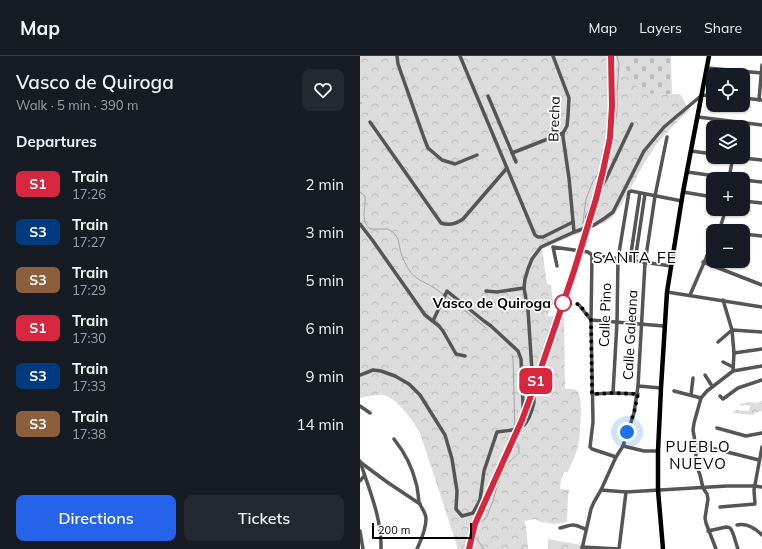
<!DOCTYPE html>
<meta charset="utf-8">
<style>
:root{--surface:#171b24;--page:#242831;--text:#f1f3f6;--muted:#9ea1a6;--line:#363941;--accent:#2563eb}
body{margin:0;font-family:Mulish,sans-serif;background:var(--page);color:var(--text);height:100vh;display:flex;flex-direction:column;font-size:15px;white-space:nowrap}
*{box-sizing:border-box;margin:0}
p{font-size:13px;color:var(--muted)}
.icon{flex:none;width:22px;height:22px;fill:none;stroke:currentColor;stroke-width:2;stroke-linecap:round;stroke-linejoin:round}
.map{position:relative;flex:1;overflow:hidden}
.details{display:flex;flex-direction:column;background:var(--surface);width:360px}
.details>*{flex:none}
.badge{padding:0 8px;border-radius:6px;font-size:14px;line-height:26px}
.tools{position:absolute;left:346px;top:12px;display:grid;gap:8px}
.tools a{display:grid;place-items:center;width:44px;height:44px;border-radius:8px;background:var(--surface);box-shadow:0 1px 3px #0004;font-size:20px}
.scale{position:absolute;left:12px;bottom:10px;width:100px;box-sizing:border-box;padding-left:4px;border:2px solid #000;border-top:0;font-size:11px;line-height:14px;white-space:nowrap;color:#000;-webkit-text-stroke:3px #fff;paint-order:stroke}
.you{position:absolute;width:20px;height:20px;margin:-10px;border:3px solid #fff;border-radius:50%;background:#1a73e8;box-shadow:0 0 0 6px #1a73e833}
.map>.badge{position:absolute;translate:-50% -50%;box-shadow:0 0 0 2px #fff}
h2{padding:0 16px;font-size:15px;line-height:36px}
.round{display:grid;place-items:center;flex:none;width:42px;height:42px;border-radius:8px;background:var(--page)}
.overview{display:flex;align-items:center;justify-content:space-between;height:68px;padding:0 16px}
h1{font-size:19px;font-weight:600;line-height:30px}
.primary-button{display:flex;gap:8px;margin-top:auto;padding:8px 16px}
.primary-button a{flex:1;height:46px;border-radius:8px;background:var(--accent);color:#fff;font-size:16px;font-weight:600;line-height:46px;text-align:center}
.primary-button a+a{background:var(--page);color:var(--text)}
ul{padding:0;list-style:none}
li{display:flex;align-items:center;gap:12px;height:48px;padding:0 16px}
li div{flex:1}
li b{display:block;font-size:15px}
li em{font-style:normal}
li .badge{min-width:44px;font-weight:700;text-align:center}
header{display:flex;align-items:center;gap:24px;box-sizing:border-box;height:56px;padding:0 20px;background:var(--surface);border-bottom:1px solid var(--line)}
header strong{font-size:19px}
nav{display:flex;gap:22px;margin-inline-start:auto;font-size:14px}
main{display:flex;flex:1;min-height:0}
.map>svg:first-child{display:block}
.forest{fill:url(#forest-crowns)}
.cemetery{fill:url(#cemetery-stones)}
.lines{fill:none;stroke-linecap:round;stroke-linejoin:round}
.stream{stroke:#a3a3a3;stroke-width:1}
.minor{stroke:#555;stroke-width:3.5}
.major{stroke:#000;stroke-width:4.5}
.rail-casing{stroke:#000;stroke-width:2.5}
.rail{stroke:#fff;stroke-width:1;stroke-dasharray:3;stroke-linecap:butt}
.line-casing{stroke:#fff;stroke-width:9}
.line{stroke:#d7263d;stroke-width:6}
.walk{stroke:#000;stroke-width:4;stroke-dasharray:0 7.2}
.stop-dot{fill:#fff;stroke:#d7263d;stroke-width:2}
.labels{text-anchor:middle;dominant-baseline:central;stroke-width:3.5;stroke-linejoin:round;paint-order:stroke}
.street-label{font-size:14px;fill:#000;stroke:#fff}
.stop-label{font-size:14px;font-weight:bold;fill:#000;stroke:#fff;text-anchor:end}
.neighbourhood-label{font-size:15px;letter-spacing:1px;fill:#000;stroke:#fff}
.quarter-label{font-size:16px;letter-spacing:1px;fill:#000;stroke:#fff}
</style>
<header>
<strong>Map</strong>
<nav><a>Map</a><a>Layers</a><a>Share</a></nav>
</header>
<main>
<section class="details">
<div class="overview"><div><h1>Vasco de Quiroga</h1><p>Walk · 5 min · 390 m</p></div><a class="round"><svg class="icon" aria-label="heart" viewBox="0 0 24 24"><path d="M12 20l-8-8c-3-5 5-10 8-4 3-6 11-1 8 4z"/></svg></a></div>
<h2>Departures</h2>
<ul>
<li><span class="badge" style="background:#d7263d;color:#fff">S1</span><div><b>Train</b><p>17:26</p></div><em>2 min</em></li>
<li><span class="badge" style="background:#003b80;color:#fff">S3</span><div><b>Train</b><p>17:27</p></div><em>3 min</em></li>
<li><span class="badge" style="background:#8b5e3c;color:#fff">S3</span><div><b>Train</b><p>17:29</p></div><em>5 min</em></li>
<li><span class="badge" style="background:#d7263d;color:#fff">S1</span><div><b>Train</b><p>17:30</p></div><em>6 min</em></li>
<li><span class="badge" style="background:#003b80;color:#fff">S3</span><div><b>Train</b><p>17:33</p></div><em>9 min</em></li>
<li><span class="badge" style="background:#8b5e3c;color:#fff">S3</span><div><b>Train</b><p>17:38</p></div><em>14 min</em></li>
</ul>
<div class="primary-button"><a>Directions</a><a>Tickets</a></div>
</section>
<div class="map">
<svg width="402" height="493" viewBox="0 0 402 493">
<defs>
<pattern id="forest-crowns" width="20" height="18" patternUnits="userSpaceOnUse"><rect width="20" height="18" fill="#dcdcdc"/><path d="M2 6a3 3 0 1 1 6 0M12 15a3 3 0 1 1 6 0" fill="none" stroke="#bbb"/></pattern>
<pattern id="cemetery-stones" width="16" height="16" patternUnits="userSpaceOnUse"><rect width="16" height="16" fill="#dcdcdc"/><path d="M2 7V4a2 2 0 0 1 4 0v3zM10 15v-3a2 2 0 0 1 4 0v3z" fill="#bbb"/></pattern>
</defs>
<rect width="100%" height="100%" fill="#fff"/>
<!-- forest -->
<g class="forest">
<path d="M0,0H276V1H260L299,39L317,38L321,39L327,50L330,53L310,73L296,89L283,109L262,148L251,163L229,174L202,184L182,193L187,228L191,229L193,247L187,260L204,261L205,333C208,333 214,332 217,335C224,341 220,381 218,390C216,399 211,408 208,416H204L201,424L200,433L210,434L208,439L207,466L195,468L181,466L175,463L164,465L166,470L168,493H98L60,377C54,366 36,340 22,339C15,338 7,341 0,342Z"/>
<path d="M402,345V355L395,357L393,359L372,357L376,354L389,355L390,350L385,349L381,350L380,348L389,346L397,347Z"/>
<path d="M188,483L221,489V493H188Z"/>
</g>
<!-- cemetery -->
<path class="cemetery" d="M276,0H311L312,38L299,39L279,35L260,1H276Z"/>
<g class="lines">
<!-- stream -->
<g class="stream">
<path d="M0,47H2"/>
<path d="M0,136L5,140C6,153 0,164 10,173H28C40,180 38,186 41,197C43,203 46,209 49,214C55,223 64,226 73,231C76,233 80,236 83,238"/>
<path d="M223,167L226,143L233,125L238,118L249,93L253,80L257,56V37L259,8L257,0"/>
<path d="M86,240L92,244L126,272"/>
<path d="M124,493L114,479L113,476V472L115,469L125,463L127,460L133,445L136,434L142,418L148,407L159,397V391L156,385L155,377L153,302L152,299"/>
</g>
<!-- minor -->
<g class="minor">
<path d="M37,0L38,8L64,82L68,92L82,104L95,108L117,99"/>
<path d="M100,0L175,179L178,181H183L213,166"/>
<path d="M193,0L209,42L208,60L207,70L203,77V81L209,122L214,176"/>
<path d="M347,12L402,17"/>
<path d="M128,40L156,106"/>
<path d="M383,42L402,44"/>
<path d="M399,44L402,9"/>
<path d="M338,61L402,69"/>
<path d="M10,66L81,167C89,170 96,168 103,163L147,112"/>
<path d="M331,95L353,98"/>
<path d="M152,97L203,77"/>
<path d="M372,101L402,104"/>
<path d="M327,116L377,123"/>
<path d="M369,122L373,101"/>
<path d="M383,124L402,126"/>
<path d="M323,136L353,141"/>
<path d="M383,145L402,147"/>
<path d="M0,168L13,185L65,259L79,270L83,275L96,298L105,300"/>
<path d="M227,171V161L235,141L246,123L272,68"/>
<path d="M360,173L369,175"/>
<path d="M359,175L366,153"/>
<path d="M383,178L402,180"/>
<path d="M232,199L231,264L233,366L230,391L232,393L256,401"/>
<path d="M270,204L280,137"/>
<path d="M275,205L285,138"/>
<path d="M343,206L402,229"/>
<path d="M197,210L193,191L228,196L232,199L311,210"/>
<path d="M126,235L137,236L164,232"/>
<path d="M307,236L402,251"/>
<path d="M330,239L353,186"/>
<path d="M363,244L372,274L374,297L373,315"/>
<path d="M219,249L231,264L304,270"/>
<path d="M73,265L87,235L124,265L131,270L158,295L161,303L164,369"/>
<path d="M358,286L372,274L402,276"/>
<path d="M374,297L402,293"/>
<path d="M363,306L373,311"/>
<path d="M0,319L13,314L21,315L35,320L49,328L60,339L85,379L92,403L97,435L96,453L102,460L113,457L120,444L124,415L137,376C163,373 168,372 174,346L168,254L164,232L165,223L168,213L172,203L181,191L214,176L234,169L245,162L253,156L284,95L304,71L342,39L353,40"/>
<path d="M345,319L352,330"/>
<path d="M278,330L301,332"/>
<path d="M314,335L341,342"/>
<path d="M253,337L257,266L258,203L269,136L271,135L322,145"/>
<path d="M232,338L253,337L278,338"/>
<path d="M331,339L333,322"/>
<path d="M360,340L363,343L378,332L402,324"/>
<path d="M0,350L10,357"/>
<path d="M357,372L386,380L402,377"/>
<path d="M34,383C45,397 52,410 56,427C58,433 58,440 59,446C61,452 66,456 66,463C66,474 61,484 57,493"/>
<path d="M263,390L284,395H298"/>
<path d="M336,391L351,392L399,404"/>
<path d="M0,405C9,434 22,462 21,493"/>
<path d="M0,406L27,426L60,448"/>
<path d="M0,425L4,420"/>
<path d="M241,434L266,436L367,430H394L402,431"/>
<path d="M360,451L395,448L394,434L402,391"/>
<path d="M377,469C387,467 395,472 402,479"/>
<path d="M200,472C205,471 209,469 213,469C217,469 222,472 226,473"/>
<path d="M0,475L3,493"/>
<path d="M348,475L366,471C367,471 369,471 370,472C373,474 376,488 378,493"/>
<path d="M222,491L259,493L266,436"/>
<path d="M222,493L231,453L234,446L241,434L256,401L263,390L274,357L278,330L285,207L295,140L307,81"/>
<path d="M356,493L346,467L345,462L348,443L347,438L343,432L340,419L336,408V391L333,374L334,367L341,342L347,335L373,315L402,310"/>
</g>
<!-- major -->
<path class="major" d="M303,493L298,434V395L301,332L307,236L323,136L349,0"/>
<!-- rail casing -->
<g class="rail-casing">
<path id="rail" d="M109,493L115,468L162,364L170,341L187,295L214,215L236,143L243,115L250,82L252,50L251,0"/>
</g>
<!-- rail -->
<use href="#rail" class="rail"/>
</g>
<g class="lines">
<!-- line casing -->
<g class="line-casing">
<path id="line" d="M109,493L115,468L162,364L179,318L214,215L236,143L243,115L250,82L252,50L251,0"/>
</g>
<!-- line -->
<use href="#line" class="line"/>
<!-- walk -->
<path class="walk" d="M203,247L219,248L231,264L232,338L253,337L278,338L274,357L267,376"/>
</g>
<!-- markers -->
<circle class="stop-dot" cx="203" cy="247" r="8"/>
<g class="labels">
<!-- street labels -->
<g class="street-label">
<text transform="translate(194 63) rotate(-88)">Brecha</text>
<text transform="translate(245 259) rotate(-88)">Calle Pino</text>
<text transform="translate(270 279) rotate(-87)">Calle Galeana</text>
</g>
<!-- stop labels -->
<g class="stop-label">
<text x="191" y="247">Vasco de Quiroga</text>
</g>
<!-- neighbourhood labels -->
<g class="neighbourhood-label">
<text x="338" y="390">PUEBLO<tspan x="338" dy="17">NUEVO</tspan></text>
</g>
<!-- quarter labels -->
<g class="quarter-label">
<text x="275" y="201">SANTA FE</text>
</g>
</g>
</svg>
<div class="tools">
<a><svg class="icon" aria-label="locate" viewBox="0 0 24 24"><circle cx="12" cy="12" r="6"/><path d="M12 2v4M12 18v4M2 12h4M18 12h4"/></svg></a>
<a><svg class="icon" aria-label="layers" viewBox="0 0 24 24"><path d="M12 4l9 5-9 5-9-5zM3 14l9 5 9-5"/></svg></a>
<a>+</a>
<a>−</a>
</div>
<div class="scale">200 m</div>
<div class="you" style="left:267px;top:376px"></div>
<b class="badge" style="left:176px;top:325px;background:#d7263d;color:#fff">S1</b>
</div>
</main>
